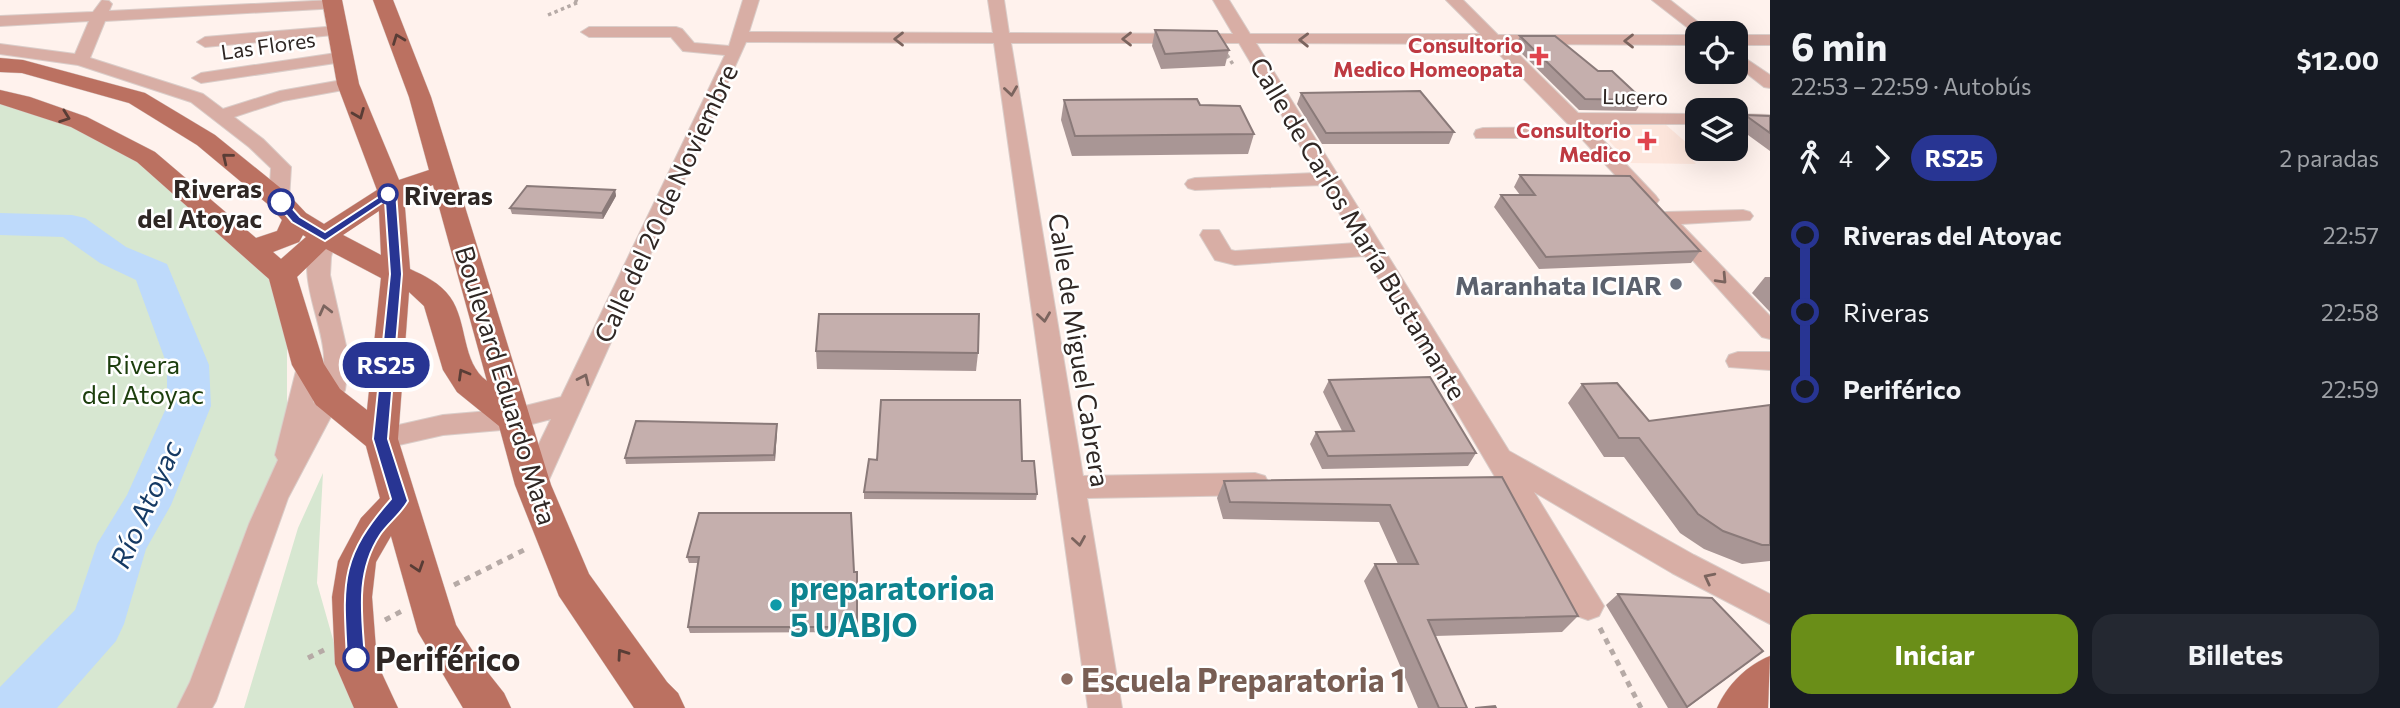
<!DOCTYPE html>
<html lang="es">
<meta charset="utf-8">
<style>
:root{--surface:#171b24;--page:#242831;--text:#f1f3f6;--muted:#9ea1a6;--accent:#6a8e18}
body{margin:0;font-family:Commissioner,sans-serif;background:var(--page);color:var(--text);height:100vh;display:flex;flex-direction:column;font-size:26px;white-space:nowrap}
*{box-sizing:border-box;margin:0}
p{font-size:23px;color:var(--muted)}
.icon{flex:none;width:38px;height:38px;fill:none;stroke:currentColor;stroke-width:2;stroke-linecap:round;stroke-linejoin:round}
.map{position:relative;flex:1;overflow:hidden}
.sheet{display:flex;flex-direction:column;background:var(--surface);width:630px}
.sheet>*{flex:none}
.badge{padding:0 14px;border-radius:23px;font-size:24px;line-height:46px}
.tools{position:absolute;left:1685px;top:21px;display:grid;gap:14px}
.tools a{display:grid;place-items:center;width:63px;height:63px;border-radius:14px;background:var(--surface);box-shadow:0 7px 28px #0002;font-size:35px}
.map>.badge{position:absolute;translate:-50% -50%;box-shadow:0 0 0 4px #fff}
.legs{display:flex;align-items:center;gap:10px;height:77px;padding:0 21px;font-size:23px}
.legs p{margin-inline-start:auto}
.headline{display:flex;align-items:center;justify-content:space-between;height:119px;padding:0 21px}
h1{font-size:38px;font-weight:700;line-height:52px}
.button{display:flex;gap:14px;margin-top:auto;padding:14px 21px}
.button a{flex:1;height:80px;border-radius:21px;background:var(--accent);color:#fff;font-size:28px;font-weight:700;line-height:80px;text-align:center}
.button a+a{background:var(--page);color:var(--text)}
ul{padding:0 21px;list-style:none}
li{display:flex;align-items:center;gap:24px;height:77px;font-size:26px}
li i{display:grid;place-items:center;width:10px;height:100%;margin:0 9px;background:currentColor}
li i::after{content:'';width:18px;height:18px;margin:-9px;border:5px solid;border-radius:50%;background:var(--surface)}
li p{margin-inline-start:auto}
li:first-child i{background:linear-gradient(#0000 50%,currentColor 0)}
li:last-child i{background:linear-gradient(currentColor 50%,#0000 0)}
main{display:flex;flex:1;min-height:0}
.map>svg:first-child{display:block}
.built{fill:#fde6dc}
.green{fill:#d7e7d1}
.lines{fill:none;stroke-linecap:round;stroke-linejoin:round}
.river{fill:#bedafb;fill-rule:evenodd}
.minor-casing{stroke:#dacdc9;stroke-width:2}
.major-casing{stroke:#dacdc9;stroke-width:1}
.path-far1{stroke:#b6aaa6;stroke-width:3.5;stroke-dasharray:3.5 3.5;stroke-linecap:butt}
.path{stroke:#b6aaa6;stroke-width:5;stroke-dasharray:6 6;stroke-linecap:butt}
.minor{fill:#d8aea5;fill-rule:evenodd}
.major{fill:#bb7161;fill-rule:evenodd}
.wall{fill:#a99695}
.shaded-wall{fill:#8a7a79}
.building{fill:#c5afad;stroke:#8a7a79;stroke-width:2}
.oneway{stroke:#593d36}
.oneway2{stroke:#7b645e}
.line-1{fill:#283593;stroke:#fff;stroke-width:2}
.health-dot{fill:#e0444e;stroke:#fff;stroke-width:2.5}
.stop-1-dot{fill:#fff;stroke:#283593;stroke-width:3.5}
.worship-dot{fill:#6b7280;stroke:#fff;stroke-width:2.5}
.culture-dot{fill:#0f9aa8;stroke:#fff;stroke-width:2.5}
.education-dot{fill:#8d6e63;stroke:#fff;stroke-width:2.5}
.labels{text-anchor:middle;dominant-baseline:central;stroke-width:5;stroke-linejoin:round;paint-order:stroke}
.far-health-label{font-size:21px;font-weight:bold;fill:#be3a42;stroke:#fff;text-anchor:end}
.far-street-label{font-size:21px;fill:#2f2724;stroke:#fff}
.stop-label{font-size:26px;font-weight:bold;fill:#2f2724;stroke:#fff;text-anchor:end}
.street-label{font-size:26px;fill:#2f2724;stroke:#fff}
.worship-label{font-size:26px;font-weight:bold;fill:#5b616d;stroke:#fff;text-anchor:end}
.park-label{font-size:26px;fill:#1c3e0d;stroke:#fff}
.water-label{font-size:28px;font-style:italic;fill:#153a64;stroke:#fff}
.near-culture-label{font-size:32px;font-weight:bold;fill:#0d838f;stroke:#fff;text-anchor:start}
.near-stop-label{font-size:32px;font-weight:bold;fill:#2f2724;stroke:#fff;text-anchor:start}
.near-education-label{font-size:32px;font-weight:bold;fill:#785e54;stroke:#fff;text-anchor:start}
</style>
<main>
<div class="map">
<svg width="1770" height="708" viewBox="0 0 1770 708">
<rect width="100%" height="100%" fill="#fff2ed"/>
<!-- built -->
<path class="built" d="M1593,124H1665L1705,159L1691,158L1696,164L1630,163Z"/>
<!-- green -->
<g class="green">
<path d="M0,100L69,118L146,157L287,287V470L193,708H0Z"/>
<path d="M323,473L317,583L336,650L361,708H244L298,528Z"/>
</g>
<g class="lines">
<!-- river -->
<path class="river" d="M0,213L72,215L85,218L126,247L167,264L209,365L211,406L171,505L146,549L124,624L116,641L57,708H0V687L75,610L97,544L127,495L167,406V365L136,280L100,263L63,237L0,235Z"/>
<!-- minor casing -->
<g class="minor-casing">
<g id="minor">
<path d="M333,0L341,5L338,8L105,21L90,58L203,94L223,109L280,91L348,79L354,80L357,84L354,88L283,101L234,117L263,139L291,167L289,200L286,204H272L269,200L271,168L249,147L191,102L78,65L0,54V44L75,54L89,21L0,26V16L93,12L102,0L109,1L112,4L109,11Z"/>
<path d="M743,0H759L749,32L993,33L988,0H1004L1009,33L1233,34L1213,0H1229L1250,34H1480L1446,0H1463L1498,35H1697L1652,0H1670L1712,33H1698V45L1508,44L1578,113L1698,114V124H1588L1656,196L1659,200L1656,204H1642L1581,138H1476L1474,134L1476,130L1483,128L1571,127L1489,44L1256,43L1509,451L1694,555L1770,594V624L1672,573L1534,492L1604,606L1599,616L1588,620L1577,616L1365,256L1235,265L1215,260L1200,235L1203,230H1219L1231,250L1235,251L1357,243L1323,185L1195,190L1188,188L1185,184L1188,180L1195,178L1316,173L1239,43H1011L1083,476L1255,473L1265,476L1269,484L1265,492L1255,495L1087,498L1122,708H1088L994,43L746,42L543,493L533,496L523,493L519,485L551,419L513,429L443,435L381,449L372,446L368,439L372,432L381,429L443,415L513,409L561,397L725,55L683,51L671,37H589L581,32L589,27H676L682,29L694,43L729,46Z"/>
<path d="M338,26L344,28L346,31L344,34L205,47L197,42L205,37Z"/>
<rect x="1736" y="35" width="34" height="10"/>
<path d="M343,52L349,53L351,57L349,61L201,83L192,78L201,73Z"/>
<path d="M1736,52L1770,75V88L1764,87L1736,65Z"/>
<path d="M1736,114L1770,115V125L1736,124Z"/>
<path d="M1743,210L1750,212L1753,216L1750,220L1681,224L1770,316V339L1762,337L1669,234L1665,229L1670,224L1659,222L1656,218L1659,214L1666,212Z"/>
<path d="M325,231L333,232L336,237L331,257L330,275L349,359L345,390L288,498L216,701L212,708H177L190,682L249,524L278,460L275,455L299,359L308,356L317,359L320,365L313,404C320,389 325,373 324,356C322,317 292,270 317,232Z"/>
<path d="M1738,352H1770V370L1729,367L1726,361L1729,355Z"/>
</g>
</g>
<!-- major casing -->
<g class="major-casing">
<g id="major">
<path d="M322,0H342L359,84L399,180L429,170L409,97L373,0H393L431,97L551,485L589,574L667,682L678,693L685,708H634L559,596L515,485L499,426L457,392L443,370L424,306L409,292L398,439L456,625L481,664L504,693L511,708H463L418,632L391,536L376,562L372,597L377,663L398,708H354L335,664L332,597L338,561L361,518L380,498L366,446L316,405L292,365L269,279L137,162L71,127L0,104V90L30,97L87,117L155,152L256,238L277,231L282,220L270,206L197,145L129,103L22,73L0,72V58L23,60L145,93L215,135L288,194L306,213L324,224L377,190L337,84ZM433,185L487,381C461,362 468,322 450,297C440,283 425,276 410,269L404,196ZM379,211L381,255L343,235ZM303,235L306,237L281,259L273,252L299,242ZM326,249L381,278L367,410L340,389L324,364L297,277Z"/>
<path d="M1770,656L1768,708H1717C1727,685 1747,665 1770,656Z"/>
</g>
</g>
<!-- path-far1 -->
<g class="path-far1">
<path d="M548,15L579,2L574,0"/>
<path d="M1227,55L1234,66"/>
</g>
<!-- path -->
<g class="path">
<path d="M454,585L528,548"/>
<path d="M385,620L402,611"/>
<path d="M1600,628L1641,708"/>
<path d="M308,658L324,650"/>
</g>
<!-- minor -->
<use href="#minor" class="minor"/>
<!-- major -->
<use href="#major" class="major"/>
</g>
<!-- wall -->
<g class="wall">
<path d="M1155,30L1229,50L1225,66L1161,69L1152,46Z"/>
<path d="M1520,36L1598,71L1643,100L1636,111L1579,110L1515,47Z"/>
<path d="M1301,93L1454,132L1449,144H1322L1297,104Z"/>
<path d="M1064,100L1200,105L1254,134L1248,154L1072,156L1061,120Z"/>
<path d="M1745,115L1770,116V151L1737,127Z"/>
<path d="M1520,175L1700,251L1691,263L1539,269L1494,207L1501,195H1520L1514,187Z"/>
<path d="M615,190L616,196L603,219L512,214L510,208Z"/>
<path d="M1765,277H1770V312L1752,293Z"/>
<path d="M816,351L978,353L976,371L817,369Z"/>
<path d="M1329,380L1476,453L1468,466L1322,469L1310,444L1316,432L1342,431L1323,392Z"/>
<path d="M1582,384L1649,421L1770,405V561L1742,564L1704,549L1680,533L1624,457H1604L1568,403Z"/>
<path d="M777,424V431L775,461L626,464L625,458Z"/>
<path d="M1502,477L1578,616L1562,632L1435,636L1467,708H1418L1364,581L1375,564H1398L1379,522L1223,519L1217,498L1224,481Z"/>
<path d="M864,492L1037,494L1036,500L864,499Z"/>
<path d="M699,513L854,572H857V632L690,633L688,627L698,563H689L687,557Z"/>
<path d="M1618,594L1749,662L1687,708H1668L1606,605Z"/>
</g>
<!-- shaded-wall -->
<g class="shaded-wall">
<path d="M615,190L616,196L603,219L602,213Z"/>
<path d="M777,424V431L775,461L774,455Z"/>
</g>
<!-- building -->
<g class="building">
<path d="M1155,30L1217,31L1229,50L1165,54Z"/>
<path d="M1520,36H1555L1598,71H1612L1643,100L1585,99Z"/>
<path d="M1420,91L1454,132L1326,133L1301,93Z"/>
<path d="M1197,99L1200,105L1240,106L1254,134L1075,136L1064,100Z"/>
<path d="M1745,115L1770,116V133Z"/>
<path d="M1520,175L1630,176L1700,251L1546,257L1501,195H1535Z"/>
<path d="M527,186L615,190L602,213L510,208Z"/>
<path d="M819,314H979L978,353L816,351Z"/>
<path d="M1430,377L1476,453L1328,456L1316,432L1354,431L1329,380Z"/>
<path d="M1617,383L1649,421L1770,405V545H1762L1723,531L1698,514L1639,438H1619L1582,384Z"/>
<path d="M881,400H1020L1022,461H1034L1037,494L864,492L869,459L877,460Z"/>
<path d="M636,421L777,424L774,455L625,458Z"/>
<path d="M1502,477L1578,616L1428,620L1467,708H1439L1375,564H1418L1390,505L1230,502L1224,481Z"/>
<path d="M699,513H851L854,572H857V627H688L699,557H687Z"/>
<path d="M1618,594L1712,598L1763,651L1687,707Z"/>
<path d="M1495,706L1496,708H1475Z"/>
</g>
<!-- one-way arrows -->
<defs><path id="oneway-chevron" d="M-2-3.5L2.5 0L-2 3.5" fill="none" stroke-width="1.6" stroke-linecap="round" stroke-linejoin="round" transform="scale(1.75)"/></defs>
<g class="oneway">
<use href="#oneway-chevron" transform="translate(398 39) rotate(-111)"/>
<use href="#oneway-chevron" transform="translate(359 114) rotate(68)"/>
<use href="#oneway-chevron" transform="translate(65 117) rotate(20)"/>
<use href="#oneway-chevron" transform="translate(227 158) rotate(-141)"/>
<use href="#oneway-chevron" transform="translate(463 374) rotate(-120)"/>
<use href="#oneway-chevron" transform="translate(418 567) rotate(72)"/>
<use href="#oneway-chevron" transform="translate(622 654) rotate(-125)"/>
</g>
<g class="oneway2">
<use href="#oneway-chevron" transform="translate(899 39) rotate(-180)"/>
<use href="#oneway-chevron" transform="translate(1127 39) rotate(180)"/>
<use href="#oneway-chevron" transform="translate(1304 40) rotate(-179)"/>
<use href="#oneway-chevron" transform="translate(1629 41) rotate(180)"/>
<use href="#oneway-chevron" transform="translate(1011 91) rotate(82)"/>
<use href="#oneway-chevron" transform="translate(1722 279) rotate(47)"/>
<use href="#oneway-chevron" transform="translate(325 310) rotate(-104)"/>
<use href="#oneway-chevron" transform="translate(1044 317) rotate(82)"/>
<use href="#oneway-chevron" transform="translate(584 379) rotate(-65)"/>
<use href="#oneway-chevron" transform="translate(1079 541) rotate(81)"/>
<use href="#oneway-chevron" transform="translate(1709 578) rotate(-153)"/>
</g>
<!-- line-1 -->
<path class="line-1" d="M391,189L396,192L402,274L388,439L408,501C401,514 388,523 380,535C355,573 362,615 365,658L362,664L356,666L349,664L347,658C343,583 339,558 391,499L373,439L390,274L385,201L325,241L292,222L275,202L285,200L300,217L325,232Z"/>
<!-- markers -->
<g class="health-dot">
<path d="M1535.5 45.5h7v7h7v7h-7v7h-7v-7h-7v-7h7z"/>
<path d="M1643.5 130.5h7v7h7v7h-7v7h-7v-7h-7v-7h7z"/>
</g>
<g class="stop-1-dot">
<circle cx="388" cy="194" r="9"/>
<circle cx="281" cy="202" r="12"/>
<circle cx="356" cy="658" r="12"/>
</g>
<circle class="worship-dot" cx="1676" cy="284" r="7"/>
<circle class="culture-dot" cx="776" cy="605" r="7"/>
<circle class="education-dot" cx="1067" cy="679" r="7"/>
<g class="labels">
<!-- far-health labels -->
<g class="far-health-label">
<text x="1523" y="44">Consultorio<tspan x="1523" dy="24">Medico Homeopata</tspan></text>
<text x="1631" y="129">Consultorio<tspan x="1631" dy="24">Medico</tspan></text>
</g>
<!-- far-street labels -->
<g class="far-street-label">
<text transform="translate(268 45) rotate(-8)">Las Flores</text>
<text transform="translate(1635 96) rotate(1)">Lucero</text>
</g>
<!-- stop labels -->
<g class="stop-label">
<text x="262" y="187">Riveras<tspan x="262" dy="30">del Atoyac</tspan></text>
<text x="404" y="194" text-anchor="start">Riveras</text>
</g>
<!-- street labels -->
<g class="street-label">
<text transform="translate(665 203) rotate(-65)">Calle del 20 de Noviembre</text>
<text transform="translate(1359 228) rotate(59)">Calle de Carlos María Bustamante</text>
<text transform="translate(1080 350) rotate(81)">Calle de Miguel Cabrera</text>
<text transform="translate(507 385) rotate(73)">Boulevard Eduardo Mata</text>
</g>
<!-- worship labels -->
<g class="worship-label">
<text x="1662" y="284">Maranhata ICIAR</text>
</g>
<!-- park labels -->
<g class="park-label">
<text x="143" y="363">Rivera<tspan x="143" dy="30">del Atoyac</tspan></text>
</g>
<!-- water labels -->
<g class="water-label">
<text transform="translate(145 504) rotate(-66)">Río Atoyac</text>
</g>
<!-- near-culture labels -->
<g class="near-culture-label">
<text x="790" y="587">preparatorioa<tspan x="790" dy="37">5 UABJO</tspan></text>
</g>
<!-- near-stop labels -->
<g class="near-stop-label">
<text x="375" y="658">Periférico</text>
</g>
<!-- near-education labels -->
<g class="near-education-label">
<text x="1081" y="679">Escuela Preparatoria 1</text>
</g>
</g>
</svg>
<div class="tools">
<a><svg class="icon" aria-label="locate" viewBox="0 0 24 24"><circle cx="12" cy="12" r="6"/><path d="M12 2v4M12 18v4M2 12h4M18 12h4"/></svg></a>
<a><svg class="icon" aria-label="layers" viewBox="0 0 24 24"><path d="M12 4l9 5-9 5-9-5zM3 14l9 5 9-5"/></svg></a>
</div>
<b class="badge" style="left:386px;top:365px;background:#283593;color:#fff">RS25</b>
</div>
<section class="sheet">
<div class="headline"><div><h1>6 min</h1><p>22:53 – 22:59 · Autobús</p></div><b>$12.00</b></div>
<div class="legs"><svg class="icon" aria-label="walk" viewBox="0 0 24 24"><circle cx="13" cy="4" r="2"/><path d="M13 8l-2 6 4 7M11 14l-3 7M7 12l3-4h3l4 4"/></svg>4<svg class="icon" aria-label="forward" viewBox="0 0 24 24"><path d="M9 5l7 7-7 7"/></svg><b class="badge" style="background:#283593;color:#fff">RS25</b><p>2 paradas</p></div>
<ul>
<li><i style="color:#283593"></i><b>Riveras del Atoyac</b><p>22:57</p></li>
<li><i style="color:#283593"></i><span>Riveras</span><p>22:58</p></li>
<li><i style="color:#283593"></i><b>Periférico</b><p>22:59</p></li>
</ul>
<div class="button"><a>Iniciar</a><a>Billetes</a></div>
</section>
</main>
